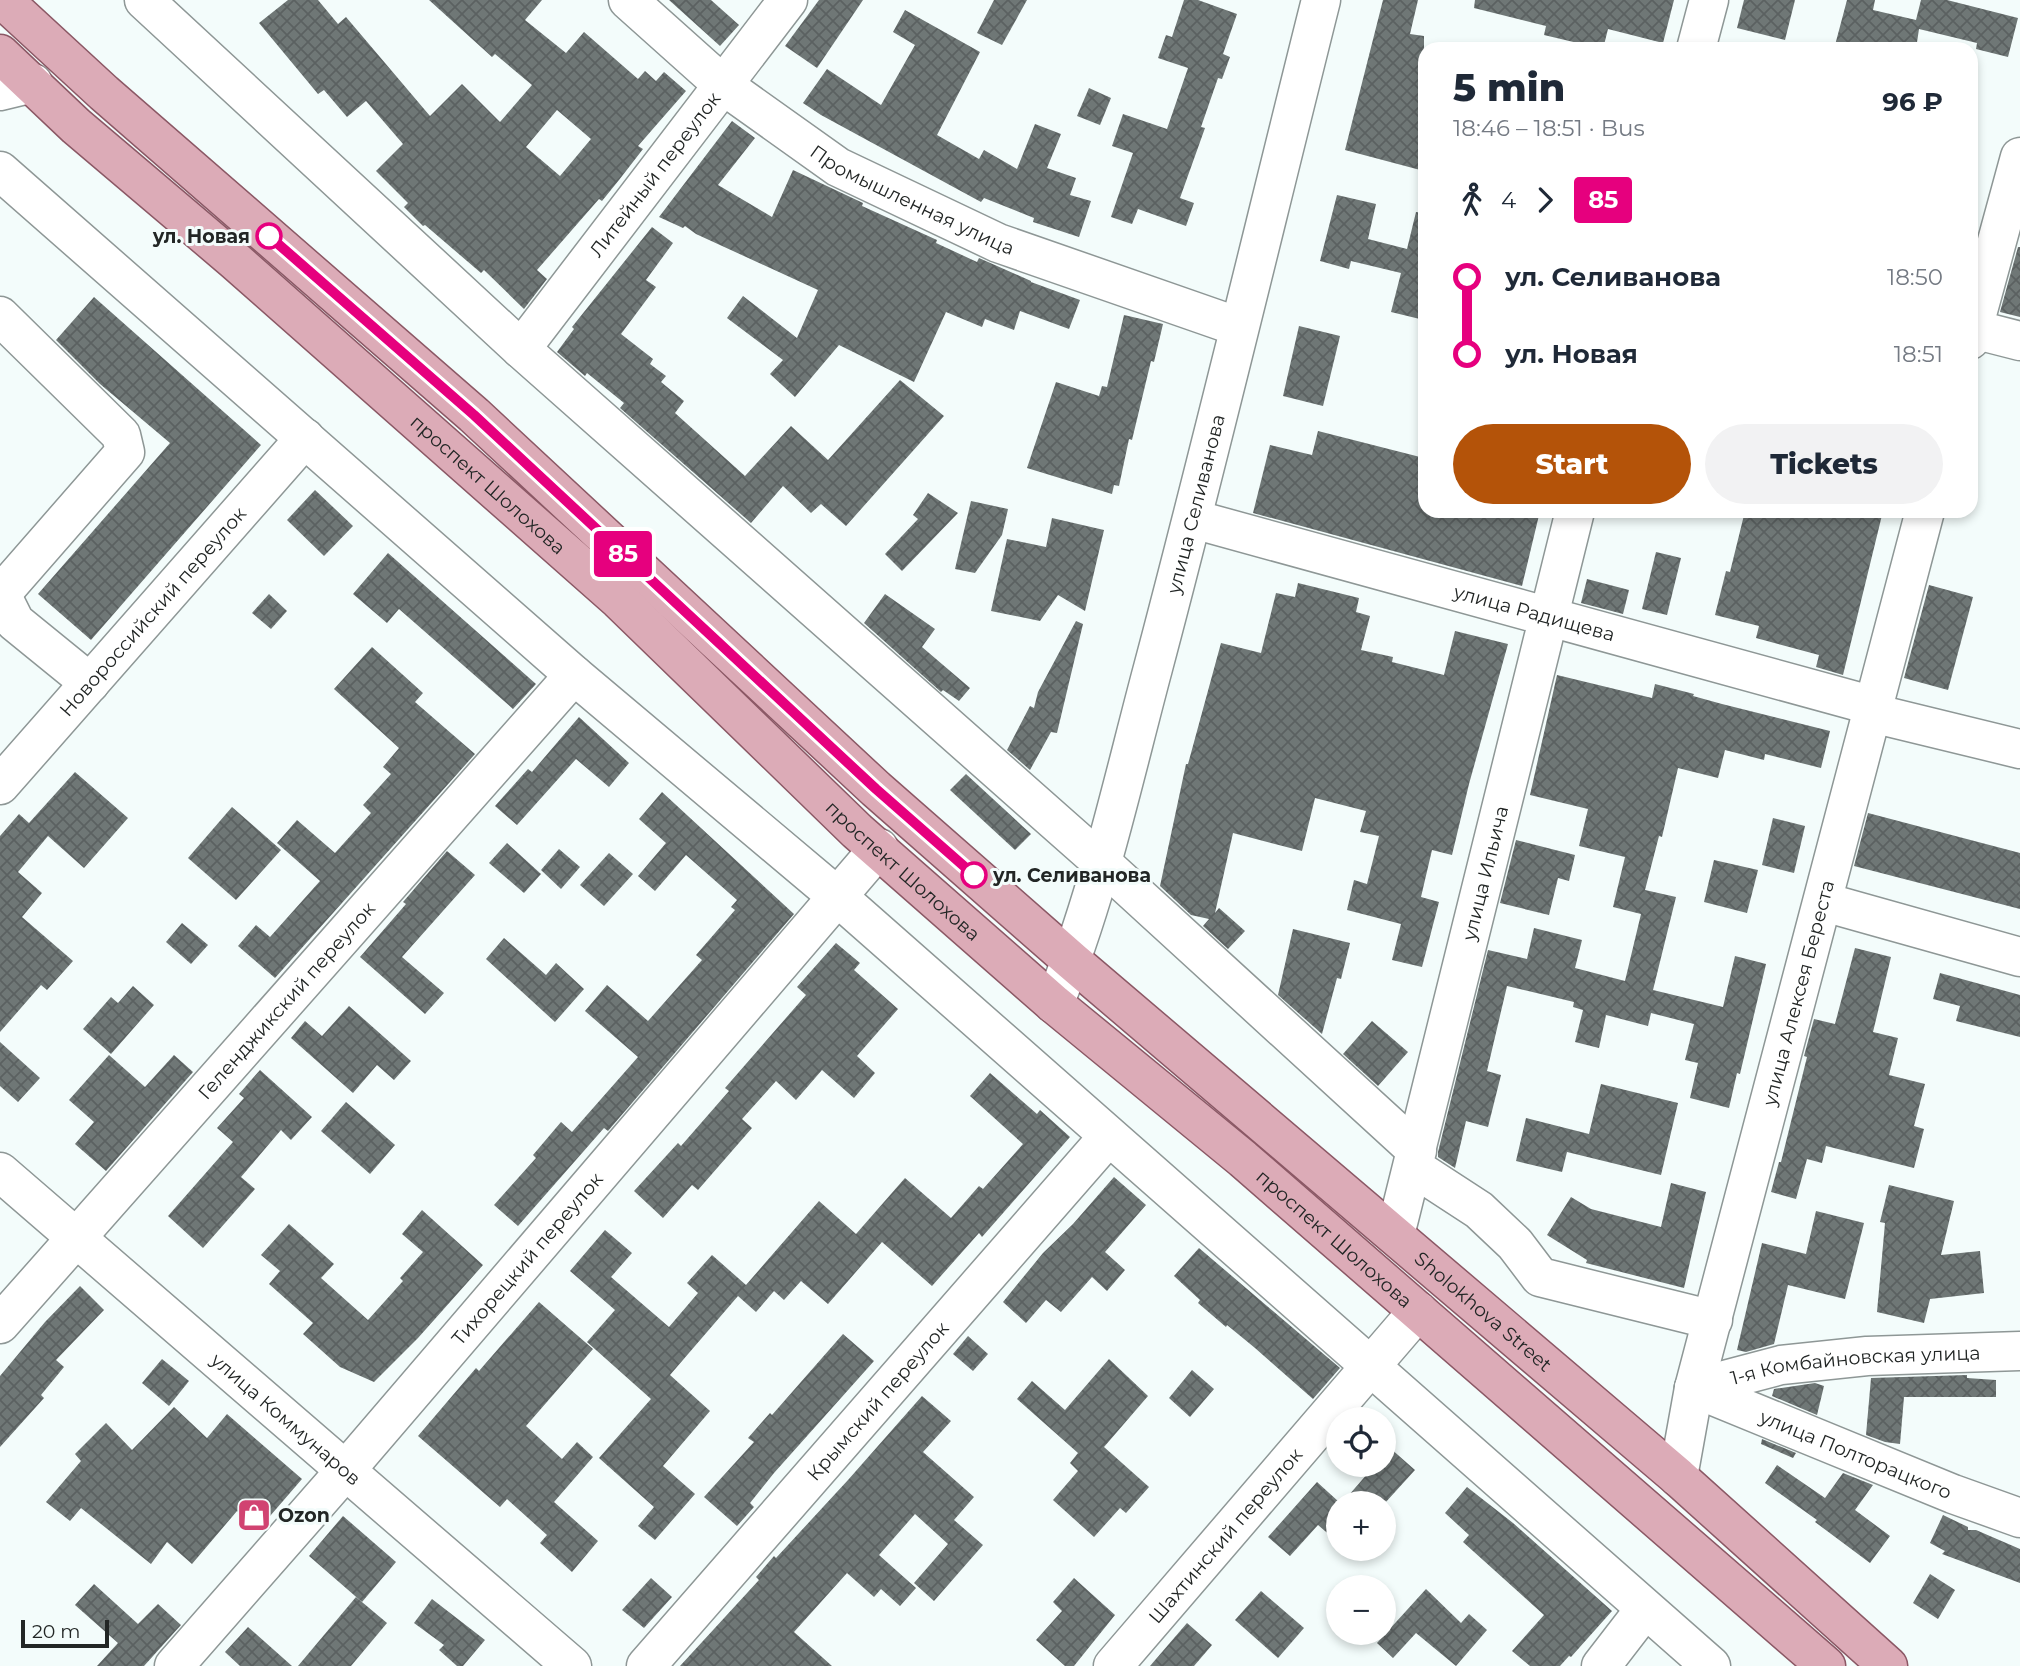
<!DOCTYPE html>
<meta charset="utf-8">
<style>
:root{--surface:#fff;--page:#f2f2f3;--text:#1f2937;--muted:#747a83;--accent:#b45309}
body{margin:0;font-family:Montserrat,sans-serif;background:var(--page);color:var(--text);height:100vh;display:flex;flex-direction:column;font-size:26px;white-space:nowrap}
*{box-sizing:border-box;margin:0}
p{font-size:23px;color:var(--muted)}
.icon{flex:none;width:38px;height:38px;fill:none;stroke:currentColor;stroke-width:2;stroke-linecap:round;stroke-linejoin:round}
.map{position:relative;flex:1;overflow:hidden}
.sheet{position:absolute;left:1418px;top:42px;width:560px;height:476px;display:flex;flex-direction:column;background:var(--surface);border-radius:21px;box-shadow:0 4px 10px #0003}
.sheet>*{flex:none}
.badge{padding:0 14px;border-radius:5px;font-size:24px;line-height:46px}
.controls{position:absolute;left:1326px;top:1407px;display:grid;gap:14px}
.controls a{display:grid;place-items:center;width:70px;height:70px;border-radius:50%;background:var(--surface);box-shadow:0 4px 10px #0003;font-size:35px}
.scale{position:absolute;left:21px;bottom:18px;width:88px;box-sizing:border-box;padding-left:7px;border:4px solid #222625;border-top:0;font-size:19px;line-height:24px;white-space:nowrap;color:#222625;-webkit-text-stroke:5px #f3fcfb;paint-order:stroke}
.map>.badge{position:absolute;translate:-50% -50%;box-shadow:0 0 0 4px #fff}
.legs{display:flex;align-items:center;gap:10px;height:77px;padding:0 35px;font-size:23px}
.legs p{margin-inline-start:auto}
.summary{display:flex;align-items:center;justify-content:space-between;height:119px;padding:0 35px}
h1{font-size:38px;font-weight:800;line-height:52px}
.primary-button{display:flex;gap:14px;margin-top:auto;padding:14px 35px}
.primary-button a{flex:1;height:80px;border-radius:42px;background:var(--accent);color:#fff;font-size:28px;font-weight:800;line-height:80px;text-align:center}
.primary-button a+a{background:var(--page);color:var(--text)}
ul{padding:0 35px;list-style:none}
li{display:flex;align-items:center;gap:24px;height:77px;font-size:26px}
li i{display:grid;place-items:center;width:10px;height:100%;margin:0 9px;background:currentColor}
li i::after{content:'';width:18px;height:18px;margin:-9px;border:5px solid;border-radius:50%;background:var(--surface)}
li p{margin-inline-start:auto}
li:first-child i{background:linear-gradient(#0000 50%,currentColor 0)}
li:last-child i{background:linear-gradient(currentColor 50%,#0000 0)}
.map>svg:first-child{display:block}
.building{fill:url(#building-cross-hatch);fill-rule:evenodd}
.lines{fill:none;stroke-linecap:round;stroke-linejoin:round}
.minor-casing{stroke:#8e9796;stroke-width:41}
.major-casing{stroke:#8b5865;stroke-width:41}
.minor{stroke:#fff;stroke-width:38}
.major{stroke:#dcabb7;stroke-width:38}
.line-1-casing{stroke:#fff;stroke-width:16}
.line-1{stroke:#e6007e;stroke-width:10}
.stop-1-dot{fill:#fff;stroke:#e6007e;stroke-width:3.5}
.labels{text-anchor:middle;dominant-baseline:central;stroke-width:6;stroke-linejoin:round;paint-order:stroke}
.street-label{font-size:19px;fill:#222625;stroke:#f3fcfb}
.stop-label{font-size:19px;font-weight:bold;fill:#222625;stroke:#f3fcfb;text-anchor:end}
.poi-label{font-size:19px;font-weight:bold;fill:#222625;stroke:#f3fcfb;text-anchor:start}
</style>
<div class="map">
<svg width="2020" height="1666" viewBox="0 0 2020 1666">
<defs>
<pattern id="building-cross-hatch" width="8" height="8" patternUnits="userSpaceOnUse" patternTransform="scale(1.75)"><rect width="8" height="8" fill="#6f7776"/><path d="M0 0l8 8M0 8l8-8" fill="none" stroke="#5b6161"/></pattern>
</defs>
<rect width="100%" height="100%" fill="#f3fcfb"/>
<!-- building -->
<g class="building">
<path d="M288,0H318L338,24L346,17L430,116L462,84L500,122L532,85L495,54L492,57L429,0H542L525,20L566,53L584,32L638,79L645,71L656,81L664,72L686,91L638,146L643,149L619,180L602,201L599,199L537,270L547,279L524,309L484,270L481,273L425,225L423,226L404,207L408,203L376,171L403,144L366,101L347,117L324,90L318,94L259,23ZM557,110L591,139L560,176L526,147Z"/>
<path d="M669,0H711L739,25L720,46Z"/>
<path d="M819,0H863L817,68L785,46Z"/>
<path d="M994,0H1027L1002,45L977,33Z"/>
<path d="M1184,0H1198L1237,14L1223,54L1230,57L1222,79L1218,78L1201,127L1205,128L1180,198L1194,203L1186,226L1138,209L1132,224L1111,217L1133,153L1112,146L1123,114L1167,129L1188,68L1158,58L1166,35L1172,37Z"/>
<path d="M1383,0H1418L1410,34L1424,36V171L1345,150Z"/>
<path d="M1475,0H1674L1663,43L1608,29L1603,49L1544,35L1546,26L1474,8Z"/>
<path d="M1744,0H1795L1785,40L1737,28Z"/>
<path d="M1847,0H1875L1873,10L1916,20L1921,0H1947L2018,18L2008,57L1976,49L1977,43L1919,29L1916,49H1834Z"/>
<path d="M905,10L980,52L937,135L979,159L984,150L1017,169L1035,124L1061,134L1047,168L1076,178L1070,195L1091,201L1079,237L1033,222L1034,218L984,198L981,202L821,115L803,103L827,69L881,105L915,45L893,32Z"/>
<path d="M1089,88L1111,98L1100,125L1077,116Z"/>
<path d="M732,121L755,138L718,185L772,217L793,170L863,203L862,206L937,240L936,243L977,262L979,258L1031,281V282L1080,300L1069,329L1020,311L1014,330L985,319L982,327L946,312L914,382L839,345L795,397L770,374L783,360L727,318L743,296L797,338L818,290L696,234L685,226L683,228L659,217Z"/>
<path d="M1337,195L1376,204L1368,239L1407,249L1416,212L1424,213V320L1391,312L1401,273L1351,261L1349,269L1320,261Z"/>
<path d="M652,227L673,243L646,280L656,287L621,334L653,359L650,364L666,376L661,382L684,401L675,413L745,476L791,426L828,460L900,380L944,416L846,526L821,504L811,513L783,486L751,523L620,408L624,403L587,373L585,376L557,352L574,329L572,327Z"/>
<path d="M2018,247H2020V317L2000,312Z"/>
<path d="M94,297L261,445L91,640L38,594L170,443L100,384L56,340Z"/>
<path d="M1124,315L1163,324L1154,362L1151,361L1132,440L1129,439L1119,486L1114,485L1112,494L1027,468L1056,382L1099,396L1102,386L1107,387Z"/>
<path d="M1299,326L1340,336L1323,406L1283,396Z"/>
<path d="M1318,431L1424,458V511H1540L1522,586L1253,513L1270,445L1312,455Z"/>
<path d="M315,490L353,526L324,556L287,520Z"/>
<path d="M928,493L958,513L902,571L885,554L918,519L913,515Z"/>
<path d="M971,501L1008,509L1002,535L975,573L955,569Z"/>
<path d="M1745,511H1883L1843,675L1816,667L1819,655L1756,638L1759,626L1715,615L1726,571L1730,572Z"/>
<path d="M1052,518L1104,530L1085,611L1058,595L1040,621L991,611L1007,539L1046,547Z"/>
<path d="M1656,552L1681,558L1667,615L1642,609Z"/>
<path d="M388,553L536,684L513,709L399,609L387,623L353,594Z"/>
<path d="M1587,579L1629,590L1623,614L1581,603Z"/>
<path d="M1298,583L1359,598L1356,612L1370,616L1361,650L1393,657L1392,662L1444,675L1455,631L1508,644L1469,784L1452,855L1432,850L1421,897L1439,902L1422,967L1392,960L1401,924L1347,910L1354,880L1367,884L1379,836L1360,832L1366,811L1315,798L1302,851L1233,833L1215,913L1219,908L1245,931L1228,949L1203,926L1209,919L1191,915L1160,886L1186,764H1188L1221,643L1261,653L1276,593L1295,597Z"/>
<path d="M1929,585L1973,597L1948,690L1904,678Z"/>
<path d="M269,594L287,611L271,629L252,613Z"/>
<path d="M885,594L935,629L922,647L970,688L959,701L943,690L941,692L864,623Z"/>
<path d="M1076,621L1083,624L1057,733L1051,732L1030,770L1007,750L1030,706L1034,708L1038,692Z"/>
<path d="M372,647L423,693L415,702L475,754L275,978L238,946L256,925L270,937L320,881L277,843L297,820L335,853L371,813L363,805L391,774L383,767L399,748L334,689Z"/>
<path d="M1557,675L1652,698L1655,684L1694,694L1693,696L1722,704L1830,731L1821,768L1765,754L1764,760L1725,750L1718,778L1678,768L1662,837L1659,836L1645,890L1676,897L1653,990L1723,1007L1735,956L1766,964L1740,1074L1737,1073L1729,1108L1690,1098L1698,1063L1685,1060L1694,1024L1651,1013L1648,1026L1606,1015L1599,1048L1575,1042L1583,1010L1573,1007L1574,1002L1507,986L1487,1071L1501,1075L1488,1127L1466,1121L1455,1168L1438,1157V1152L1488,950L1527,959L1534,928L1582,940L1575,968L1625,981L1641,914L1613,907L1625,857L1579,846L1588,809L1530,795Z"/>
<path d="M579,717L629,763L609,787L576,759L517,825L495,806L528,769L532,772Z"/>
<path d="M75,772L128,818L84,868L48,836L18,872L42,893L22,917L73,961L47,990L41,985L0,1032V836L19,814L29,823Z"/>
<path d="M966,774L1031,834L1015,850L950,790Z"/>
<path d="M662,792L794,914L608,1131L604,1128L518,1226L494,1205L536,1158L533,1155L561,1122L572,1132L638,1057L585,1011L607,985L648,1021L702,960L696,955L735,910L731,907L737,900L686,855L655,891L638,876L666,843L639,819Z"/>
<path d="M232,807L281,850L236,900L188,858Z"/>
<path d="M1868,813L2020,853V909L1854,866Z"/>
<path d="M1773,818L1805,826L1794,873L1762,865Z"/>
<path d="M1516,840L1575,855L1569,881L1558,878L1549,915L1500,903Z"/>
<path d="M507,843L541,874L524,893L489,863Z"/>
<path d="M559,849L580,867L561,889L541,870Z"/>
<path d="M447,851L475,875L402,957L444,993L425,1014L360,957L406,904L403,902Z"/>
<path d="M609,853L633,874L604,906L580,885Z"/>
<path d="M1714,860L1758,870L1747,913L1704,902Z"/>
<path d="M182,923L208,945L191,964L166,942Z"/>
<path d="M1293,929L1350,943L1341,979L1337,978L1322,1034L1278,995Z"/>
<path d="M504,938L546,975L556,963L584,989L555,1022L486,959Z"/>
<path d="M836,943L860,963L854,970L898,1009L857,1056L875,1073L854,1098L822,1070L796,1100L776,1081L742,1119L752,1128L698,1190L692,1185L663,1218L634,1191L678,1143L681,1146L729,1091L725,1088L806,995L797,987Z"/>
<path d="M1855,948L1891,957L1873,1032L1898,1038L1889,1075L1925,1084L1914,1126L1924,1129L1914,1168L1826,1146L1822,1163L1807,1159L1796,1199L1771,1192L1779,1162H1781L1807,1057L1804,1056L1814,1019L1835,1024Z"/>
<path d="M1940,973L2020,995V1037L1956,1021L1960,1006L1933,999Z"/>
<path d="M133,986L154,1005L111,1054L83,1029L111,997L118,1003Z"/>
<path d="M349,1006L411,1061L394,1080L377,1065L353,1093L291,1038L305,1021L322,1036Z"/>
<path d="M1372,1021L1408,1052L1378,1086L1343,1054Z"/>
<path d="M0,1042L40,1078L18,1102L0,1086Z"/>
<path d="M109,1055L145,1087L174,1055L193,1072L106,1171L75,1144L94,1122L69,1100Z"/>
<path d="M260,1070L312,1117L291,1140L281,1130L241,1177L255,1189L203,1248L168,1216L233,1142L217,1128L244,1098L239,1094Z"/>
<path d="M990,1073L1037,1114L1040,1110L1070,1137L982,1237L979,1233L932,1286L882,1242L828,1304L801,1281L784,1300L774,1291L756,1312L738,1296L670,1375L710,1411L663,1466L695,1494L655,1540L638,1526L654,1507L599,1458L651,1399L587,1342L615,1310L570,1271L605,1230L632,1253L611,1277L669,1327L698,1293L687,1283L712,1255L746,1285L819,1201L856,1234L905,1178L951,1218L979,1186L983,1189L1023,1144L970,1096Z"/>
<path d="M1601,1084L1678,1103L1661,1175L1567,1152L1562,1172L1516,1161L1526,1118L1589,1134Z"/>
<path d="M346,1102L395,1145L370,1174L321,1131Z"/>
<path d="M1114,1177L1146,1205L1105,1252L1125,1270L1107,1291L1092,1277L1061,1312L1046,1300L1026,1323L1003,1302L1043,1253L1073,1224Z"/>
<path d="M1671,1183L1706,1192L1684,1288L1586,1263L1587,1260L1547,1235L1571,1197L1591,1209L1661,1227Z"/>
<path d="M1889,1185L1954,1201L1941,1255L1980,1251L1984,1293L1930,1299L1924,1323L1877,1312L1885,1223L1880,1222Z"/>
<path d="M422,1210L483,1265L418,1338L374,1382L340,1367L303,1334L313,1323L269,1284L280,1271L261,1255L289,1224L334,1264L321,1278L368,1320L403,1281L400,1278L423,1252L402,1234Z"/>
<path d="M1816,1211L1864,1223L1845,1299L1788,1285L1774,1344L1746,1352L1737,1350L1762,1243L1806,1254Z"/>
<path d="M1199,1248L1340,1368L1313,1399L1255,1348L1227,1325L1226,1327L1198,1303L1200,1300L1174,1276Z"/>
<path d="M80,1286L104,1310L56,1360L64,1367L41,1395L44,1398L0,1447V1376L45,1322Z"/>
<path d="M539,1302L593,1349L526,1426L562,1459L577,1442L593,1457L554,1502L598,1541L572,1572L540,1543L547,1535L507,1499L500,1507L418,1436L476,1368L479,1371Z"/>
<path d="M843,1334L874,1361L774,1473L750,1503L754,1507L737,1526L704,1497L754,1442L748,1438L770,1413L772,1415Z"/>
<path d="M968,1336L988,1354L973,1371L953,1354Z"/>
<path d="M162,1359L189,1381L169,1406L142,1383Z"/>
<path d="M1109,1359L1148,1396L1104,1447L1149,1487L1126,1513L1120,1508L1094,1537L1053,1500L1078,1471L1070,1463L1078,1453L1017,1399L1032,1381L1065,1410Z"/>
<path d="M1192,1370L1214,1389L1190,1417L1169,1398Z"/>
<path d="M1967,1375V1378L1996,1380V1397H1904L1900,1444L1885,1442L1866,1435L1871,1378Z"/>
<path d="M1815,1383L1824,1386L1817,1415L1772,1396L1774,1389Z"/>
<path d="M922,1396L951,1421L923,1452L974,1497L954,1520L983,1545L934,1601L914,1583L948,1544L915,1514L879,1555L916,1588L900,1606L881,1589L874,1597L847,1573L794,1632L832,1666H680L759,1580L756,1577L774,1556L776,1558L848,1480Z"/>
<path d="M174,1407L207,1438L227,1414L302,1479L258,1530L237,1511L192,1564L167,1542L151,1564L81,1508L70,1521L46,1502L81,1461L75,1454L106,1423L132,1450Z"/>
<path d="M1762,1439L1796,1453L1793,1458L1761,1444Z"/>
<path d="M1390,1448L1415,1470L1385,1503H1342L1375,1465H1384V1454Z"/>
<path d="M1777,1465L1825,1498L1843,1473L1873,1485L1855,1510L1890,1536L1870,1563L1815,1522L1817,1520L1765,1483Z"/>
<path d="M1317,1482L1339,1502V1543L1318,1525L1290,1556L1268,1537Z"/>
<path d="M1467,1487L1513,1523L1612,1611L1571,1657L1569,1656L1560,1666H1530L1512,1651L1544,1615L1463,1542L1469,1535L1445,1513Z"/>
<path d="M1943,1515L1968,1527V1530H1976L2020,1549V1583L1942,1554L1945,1551L1930,1543Z"/>
<path d="M343,1516L396,1562L362,1602L309,1556Z"/>
<path d="M1930,1574L1955,1590L1938,1619L1913,1603Z"/>
<path d="M651,1578L672,1597L644,1628L622,1610Z"/>
<path d="M1074,1578L1115,1615L1074,1666H1065L1036,1640L1062,1611L1053,1602Z"/>
<path d="M94,1584L138,1624L158,1604L181,1625L144,1666H97L118,1643L75,1605Z"/>
<path d="M1426,1589L1461,1623L1469,1614L1487,1630L1456,1666L1416,1633L1393,1658L1377,1643Z"/>
<path d="M1261,1591L1304,1628L1278,1658L1235,1620Z"/>
<path d="M356,1597L387,1623L351,1666H298Z"/>
<path d="M432,1599L485,1640L463,1666H457L439,1650L444,1645L414,1623Z"/>
<path d="M1187,1623L1212,1645L1194,1666H1150Z"/>
<path d="M248,1627L292,1666H240L225,1652Z"/>
</g>
<g class="lines">
<!-- minor casing -->
<g class="minor-casing">
<g id="minor">
<path d="M144,0L521,349L1101,862L1417,1151"/>
<path id="s1" d="M628,0L723,85L838,167L998,243L1239,327"/>
<path d="M1696,49L1709,0"/>
<path d="M0,91L33,83"/>
<path d="M0,171L574,675L839,898L1711,1666"/>
<path d="M0,316L121,435L125,452L1,594"/>
<path d="M1973,329L2020,341"/>
<path d="M1970,340L2020,157"/>
<path id="s2" d="M521,349L788,0"/>
<path id="s3" d="M1193,519L1874,706"/>
<path d="M0,592L15,622L90,683"/>
<path d="M1872,713L2020,749"/>
<path id="s4" d="M0,785L305,438"/>
<path d="M1824,902L2020,957"/>
<path id="s5" d="M1054,1004C1098,897 1123,780 1153,668C1212,446 1265,223 1321,0"/>
<path d="M1413,1167L1479,1210L1515,1244L1540,1277L1713,1320"/>
<path id="s6" d="M0,1172L572,1666"/>
<path id="s7" d="M1395,1235L1575,511"/>
<path id="s8" d="M0,1324L574,675"/>
<path id="s9" d="M1694,1388L1953,1494L2020,1518"/>
<path id="s10" d="M1694,1388L1781,1365L1867,1356L2020,1351"/>
<path id="s11" d="M1678,1477L1694,1388L1925,511"/>
<path id="s12" d="M174,1666L345,1471L879,848"/>
<path id="s13" d="M646,1666L1108,1137"/>
<path id="s14" d="M1113,1666L1418,1311"/>
<path d="M1601,1666L1645,1609"/>
</g>
</g>
<!-- major casing -->
<g class="major-casing">
<g id="major">
<path id="s15" d="M3,0L104,93L474,415L876,789L1072,961L1678,1477L1888,1666"/>
<path id="s16" d="M0,54L76,126L234,260L619,600L857,831L1054,1004L1243,1159L1826,1666"/>
</g>
</g>
<!-- minor -->
<use href="#minor" class="minor"/>
<!-- major -->
<use href="#major" class="major"/>
</g>
<g class="lines">
<!-- line-1 casing -->
<g class="line-1-casing">
<path id="line-1" d="M269,236L474,415L876,789L974,875"/>
</g>
<!-- line-1 -->
<use href="#line-1" class="line-1"/>
</g>
<!-- icons -->
<defs>
<g id="shop-square" transform="scale(1.75)"><rect x="-9" y="-9" width="18" height="18" rx="4" fill="#d14371" stroke="#f3fcfb"/><path d="M-5-2.5h2.3a2.7 3.5 0 0 1 5.4 0H5L5.5 6h-11ZM-1.5-2.5h3a1.5 2.3 0 0 0-3 0Z" fill="#fff"/></g>
</defs>
<g fill-rule="evenodd">
<use href="#shop-square" x="254" y="1515"/>
</g>
<!-- markers -->
<g class="stop-1-dot">
<circle cx="269" cy="236" r="12"/>
<circle cx="974" cy="875" r="12"/>
</g>
<g class="labels">
<!-- street labels -->
<g class="street-label">
<text stroke="none"><textPath href="#s2" startOffset="220">Литейный переулок</textPath></text>
<text stroke="none"><textPath href="#s1" startOffset="350">Промышленная улица</textPath></text>
<text stroke="none"><textPath href="#s16" startOffset="651">проспект Шолохова</textPath></text>
<text stroke="none"><textPath href="#s5" startOffset="520">улица Селиванова</textPath></text>
<text stroke="none"><textPath href="#s4" startOffset="231">Новороссийский переулок</textPath></text>
<text stroke="none"><textPath href="#s3" startOffset="354">улица Радищева</textPath></text>
<text stroke="none"><textPath href="#s16" startOffset="1218">проспект Шолохова</textPath></text>
<text stroke="none"><textPath href="#s7" startOffset="373">улица Ильича</textPath></text>
<text stroke="none"><textPath href="#s11" startOffset="499">улица Алексея Береста</textPath></text>
<text stroke="none"><textPath href="#s8" startOffset="432">Геленджикский переулок</textPath></text>
<text stroke="none"><textPath href="#s16" startOffset="1785">проспект Шолохова</textPath></text>
<text stroke="none"><textPath href="#s12" startOffset="539">Тихорецкий переулок</textPath></text>
<text stroke="none"><textPath href="#s15" startOffset="1978">Sholokhova Street</textPath></text>
<text stroke="none"><textPath href="#s10" startOffset="164">1-я Комбайновская улица</textPath></text>
<text stroke="none"><textPath href="#s13" startOffset="352">Крымский переулок</textPath></text>
<text stroke="none"><textPath href="#s6" startOffset="378">улица Коммунаров</textPath></text>
<text stroke="none"><textPath href="#s9" startOffset="175">улица Полторацкого</textPath></text>
<text stroke="none"><textPath href="#s14" startOffset="172">Шахтинский переулок</textPath></text>
</g>
<!-- stop labels -->
<g class="stop-label">
<text x="250" y="236">ул. Новая</text>
<text x="993" y="875" text-anchor="start">ул. Селиванова</text>
</g>
<!-- poi labels -->
<g class="poi-label">
<text x="278" y="1515">Ozon</text>
</g>
</g>
</svg>
<div class="controls">
<a><svg class="icon" aria-label="locate" viewBox="0 0 24 24"><circle cx="12" cy="12" r="6"/><path d="M12 2v4M12 18v4M2 12h4M18 12h4"/></svg></a>
<a>+</a>
<a>−</a>
</div>
<div class="scale">20 m</div>
<b class="badge" style="left:623px;top:554px;background:#e6007e;color:#fff">85</b>
<section class="sheet">
<div class="summary"><div><h1>5 min</h1><p>18:46 – 18:51 · Bus</p></div><b>96 ₽</b></div>
<div class="legs"><svg class="icon" aria-label="walk" viewBox="0 0 24 24"><circle cx="13" cy="4" r="2"/><path d="M13 8l-2 6 4 7M11 14l-3 7M7 12l3-4h3l4 4"/></svg>4<svg class="icon" aria-label="forward" viewBox="0 0 24 24"><path d="M9 5l7 7-7 7"/></svg><b class="badge" style="background:#e6007e;color:#fff">85</b></div>
<ul>
<li><i style="color:#e6007e"></i><b>ул. Селиванова</b><p>18:50</p></li>
<li><i style="color:#e6007e"></i><b>ул. Новая</b><p>18:51</p></li>
</ul>
<div class="primary-button"><a>Start</a><a>Tickets</a></div>
</section>
</div>
